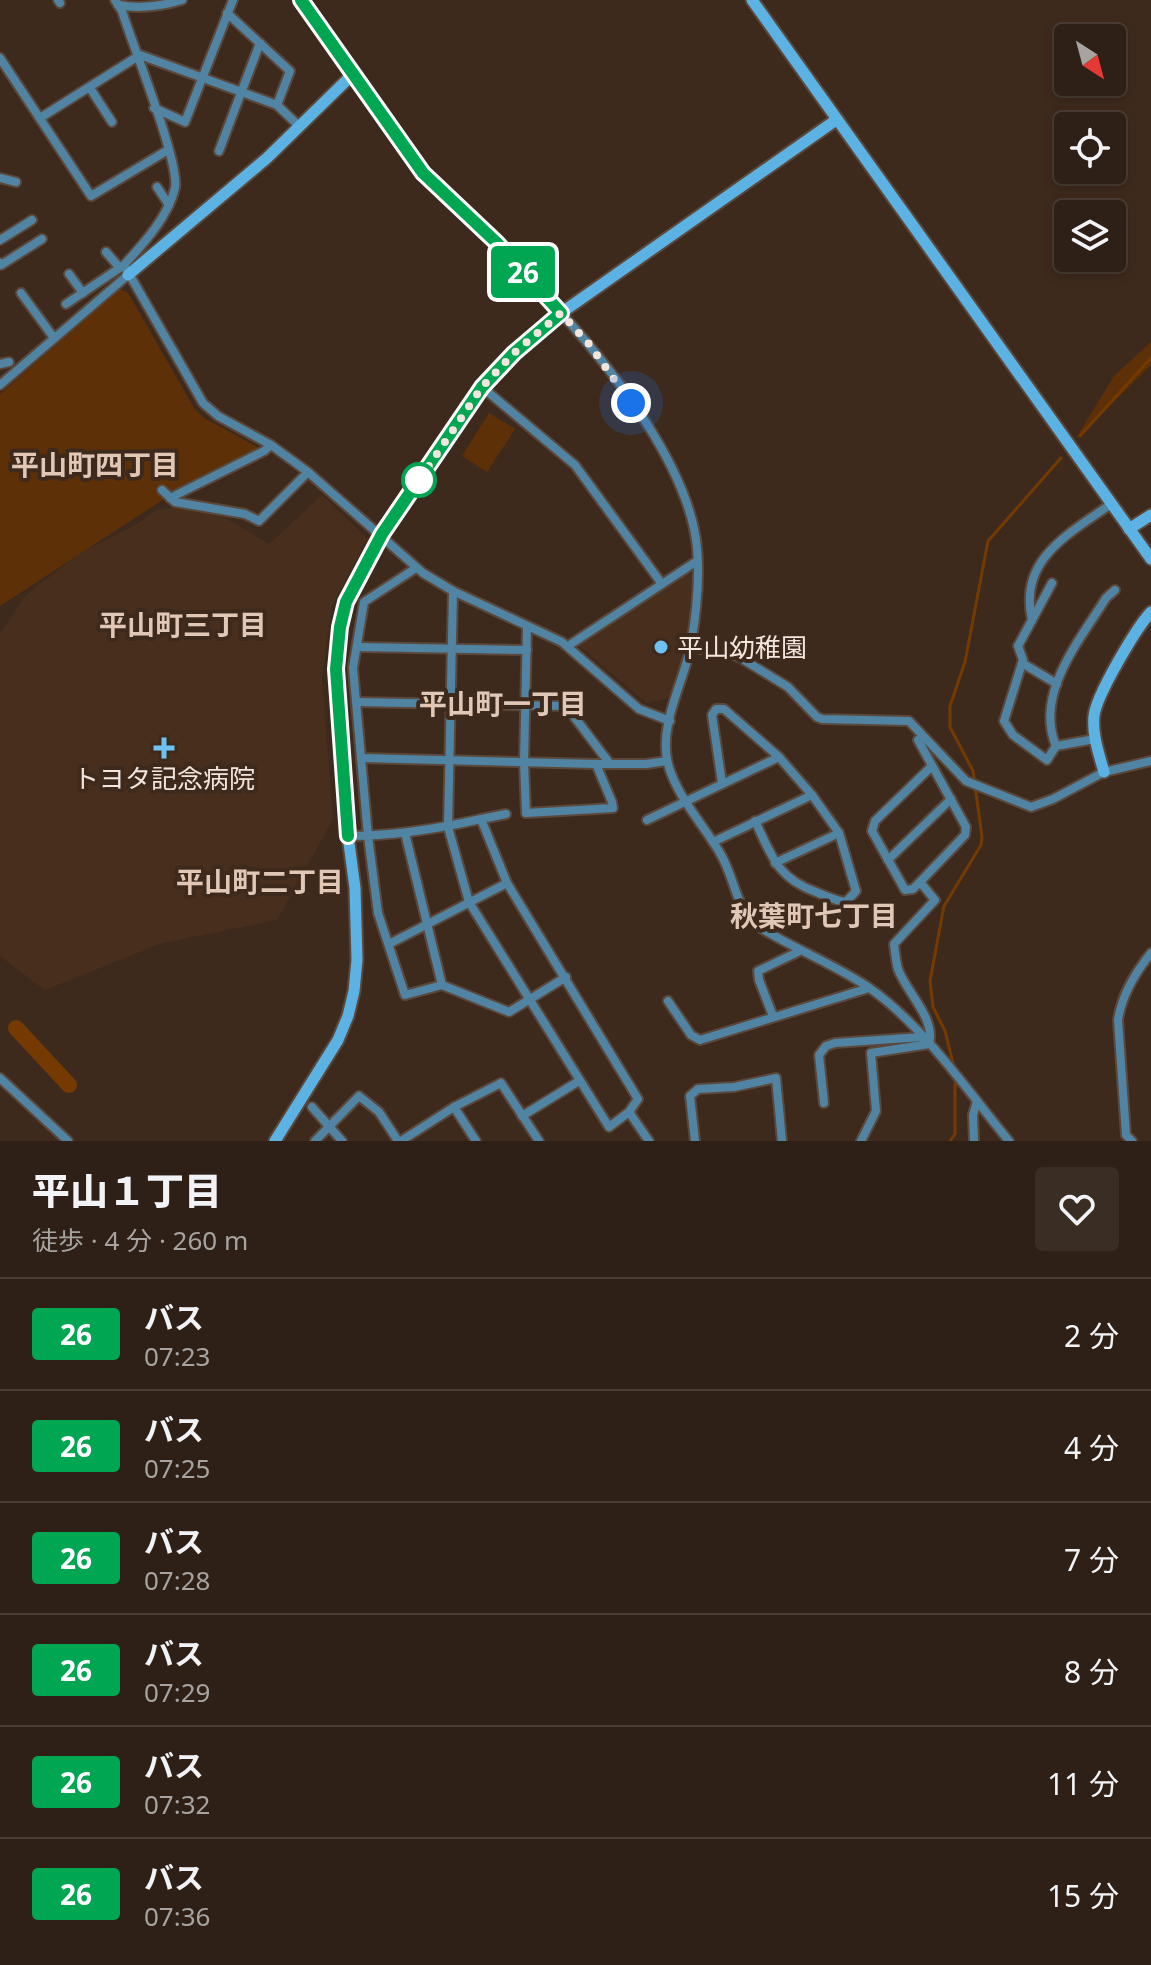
<!DOCTYPE html>
<html lang="ja">
<meta charset="utf-8">
<style>
:root{--surface:#2e2016;--page:#3a2d23;--text:#f1f3f6;--muted:#a7a3a1;--line:#493e35}
body{margin:0;font-family:"Noto Sans","Noto Sans JP",sans-serif;background:var(--page);color:var(--text);height:100vh;display:flex;flex-direction:column;font-size:30px;white-space:nowrap}
*{box-sizing:border-box;margin:0}
p{font-size:26px;color:var(--muted)}
.icon{flex:none;width:44px;height:44px;fill:none;stroke:currentColor;stroke-width:2;stroke-linecap:round;stroke-linejoin:round}
.map{position:relative;height:1141px;overflow:hidden}
.details{display:flex;flex-direction:column;background:var(--surface);flex:1}
.details>*{flex:none}
.badge{padding:0 16px;border-radius:6px;font-size:28px;line-height:52px}
.needle{width:52px;rotate:144deg}
.buttons{position:absolute;left:1054px;top:24px;display:grid;gap:16px}
.buttons a{display:grid;place-items:center;width:72px;height:72px;border-radius:8px;background:var(--surface);box-shadow:0 4px 12px #0003,0 0 0 2px var(--line);font-size:40px}
.you{position:absolute;width:40px;height:40px;margin:-20px;border:6px solid #fff;border-radius:50%;background:#1a73e8;box-shadow:0 0 0 12px #1a73e833}
.map>.badge{position:absolute;translate:-50% -50%;box-shadow:0 0 0 4px #fff}
.round{display:grid;place-items:center;flex:none;width:84px;height:84px;border-radius:8px;background:var(--page)}
.summary{display:flex;align-items:center;justify-content:space-between;height:136px;padding:0 32px}
h1{font-size:38px;font-weight:800;line-height:60px}
ul{padding:0;list-style:none}
li{display:flex;align-items:center;gap:24px;height:112px;padding:0 32px;border-top:2px solid var(--line)}
li div{flex:1}
li b{display:block;font-size:30px}
li em{font-style:normal}
li .badge{min-width:88px;font-weight:700;text-align:center}
.map>svg:first-child{display:block}
.built{fill:#482f1d}
.green{fill:#5e3007}
.lines{fill:none;stroke-linecap:round;stroke-linejoin:round}
.stream{stroke:#743a01;stroke-width:3}
.river{stroke:#743a01;stroke-width:16}
.street-casing{stroke:#5b483c;stroke-width:12}
.secondary-casing{stroke:#5b483c;stroke-width:15}
.street{stroke:#5084a2;stroke-width:8}
.secondary{stroke:#5cb3e3;stroke-width:11}
.line-casing{stroke:#fff;stroke-width:18}
.line{stroke:#00a651;stroke-width:12}
.walk{stroke:#f2e5dd;stroke-width:8;stroke-dasharray:0 14.4}
.stop-dot{fill:#fff;stroke:#00a651;stroke-width:4}
.poi-dot{fill:#6dc2f3;stroke:#3e2a1d;stroke-width:3}
.labels{text-anchor:middle;dominant-baseline:central;stroke-width:8;stroke-linejoin:round;paint-order:stroke}
.poi-label{font-size:26px;fill:#f2e5dd;stroke:#3e2a1d;text-anchor:start}
.neighbourhood-label{font-size:28px;font-weight:bold;fill:#e0c7b6;stroke:#3e2a1d}
</style>
<div class="map">
<svg width="1151" height="1141" viewBox="0 0 1151 1141">
<rect width="100%" height="100%" fill="#3e2a1d"/>
<!-- built -->
<g class="built">
<path d="M322,495L368,539L332,605L322,677L333,819L277,920L162,943L45,990L0,956V634L26,595L79,554L139,523L155,511L177,507L222,516L269,544Z"/>
<path d="M687,573L693,574L687,642L672,697L647,703L579,646Z"/>
</g>
<!-- green -->
<g class="green">
<path d="M120,289L128,293L194,408L204,418L261,449L170,495L0,606V394Z"/>
<path d="M1151,342V365L1075,440L1114,376Z"/>
<path d="M489,413L515,429L487,472L462,456Z"/>
</g>
<g class="lines">
<!-- stream -->
<g class="stream">
<path d="M1080,436L1151,358"/>
<path d="M953,1063L945,1031L933,1007L930,981L944,906L981,845L982,837L973,771L950,727V706L965,662L988,541L1061,458"/>
<path d="M950,1141L955,1134V1084"/>
</g>
<!-- river -->
<path class="river" d="M16,1028L69,1085"/>
<!-- street casing -->
<g class="street-casing">
<g id="street">
<path d="M58,0L60,3"/>
<path d="M115,0L122,11C132,44 180,162 175,188C168,217 144,243 124,265L203,403L218,416L271,445L308,472L423,573L453,591L562,642L639,709L670,721"/>
<path d="M118,5C139,9 162,6 182,0"/>
<path d="M227,13L290,71L277,105"/>
<path d="M0,58L91,196L168,150"/>
<path d="M90,88L112,122"/>
<path d="M154,108L185,122L233,0"/>
<path d="M40,118L140,55L277,105L300,127"/>
<path d="M219,151L260,43"/>
<path d="M0,178L16,182"/>
<path d="M157,187L169,205"/>
<path d="M0,240L32,220"/>
<path d="M106,252L120,268"/>
<path d="M0,263L1,265L42,239"/>
<path d="M69,274L83,293"/>
<path d="M21,293L54,338"/>
<path d="M66,304L124,265"/>
<path d="M561,313C613,370 690,469 697,548C700,579 696,615 691,645C684,682 658,725 668,764C677,797 703,824 720,853C734,876 735,904 754,924C790,947 832,963 868,987C922,1024 967,1090 1009,1141"/>
<path d="M0,364L9,362"/>
<path d="M0,385L128,275"/>
<path d="M482,387L575,465L662,584"/>
<path d="M162,490L175,502L245,514L259,521L308,472"/>
<path d="M170,498L264,451L271,445"/>
<path d="M416,568L364,602L353,668L368,836L378,913L405,995L442,985L509,1012L566,977"/>
<path d="M1052,583L1018,646L1023,660L1004,721L1013,735L1047,760L1056,746L1095,739"/>
<path d="M1032,620C1018,559 1069,534 1111,504"/>
<path d="M527,626L524,762L526,813L613,808L612,802L596,764"/>
<path d="M691,645L700,649L728,652L744,660L788,687L817,717L822,719L909,721L966,781L1031,807L1053,799L1104,772L1151,761"/>
<path d="M568,646L697,561"/>
<path d="M358,647L527,650"/>
<path d="M1022,663L1057,684"/>
<path d="M356,702L566,706L610,764"/>
<path d="M918,740L966,827L965,835L920,882"/>
<path d="M1056,746C1034,694 1080,640 1106,598L1115,590"/>
<path d="M361,758L596,764H646L667,761"/>
<path d="M722,783L712,715L716,709H724L779,757"/>
<path d="M481,819L506,814"/>
<path d="M647,820L779,757L812,795L713,842"/>
<path d="M755,821C772,856 777,878 816,892C826,896 836,901 846,902L856,891L839,833L812,795"/>
<path d="M405,833L442,985"/>
<path d="M348,836C393,836 437,829 481,819L507,883L638,1099L629,1112L609,1127L469,902L448,827L453,591"/>
<path d="M888,860L951,799"/>
<path d="M775,863L839,833"/>
<path d="M389,944L507,883"/>
<path d="M668,1001L691,1035L700,1040L869,988"/>
<path d="M773,1016L759,980L758,971L800,951"/>
<path d="M929,1044C936,1018 906,992 898,969C896,962 895,952 894,944L935,900L920,882L913,889L905,890L872,831L875,821L932,766"/>
<path d="M0,1078L68,1141"/>
<path d="M824,1103L819,1055L826,1046L835,1043L922,1037"/>
<path d="M312,1107L342,1141"/>
<path d="M454,1107L476,1141"/>
<path d="M629,1112L649,1141"/>
<path d="M522,1116L579,1081"/>
<path d="M315,1141L359,1096L379,1112L398,1141"/>
<path d="M401,1141L454,1107L501,1083L539,1141"/>
<path d="M695,1141L690,1096L698,1089L734,1087L776,1078L782,1141"/>
<path d="M861,1141L876,1111L871,1053L929,1044"/>
<path d="M974,1141L973,1115L977,1101"/>
<path d="M1132,1141L1126,1135L1118,1020C1122,994 1135,973 1151,953"/>
</g>
</g>
<!-- secondary casing -->
<g class="secondary-casing">
<g id="secondary">
<path d="M301,0L423,173L497,243L561,313"/>
<path d="M752,0L1151,559"/>
<path d="M128,275L267,158L352,75"/>
<path d="M1129,529L1151,515"/>
<path d="M1104,772C1099,754 1092,735 1094,716C1096,696 1136,628 1151,612"/>
<path d="M275,1141L338,1040L348,1016L354,991L357,960L355,888L348,836L336,669L340,627L346,602L355,583L382,534L482,387L514,353L561,313L836,120"/>
</g>
</g>
<!-- street -->
<use href="#street" class="street"/>
<!-- secondary -->
<use href="#secondary" class="secondary"/>
</g>
<g class="lines">
<!-- line casing -->
<g class="line-casing">
<path id="line" d="M301,0L423,173L497,243L561,313L514,353L482,387L382,534L346,602L340,627L336,669L348,836"/>
</g>
<!-- line -->
<use href="#line" class="line"/>
<!-- walk -->
<path class="walk" d="M419,480L412,491L482,387L514,353L561,313L589,344L631,403"/>
</g>
<!-- markers -->
<circle class="stop-dot" cx="419" cy="480" r="16"/>
<g class="poi-dot">
<circle cx="661" cy="647" r="8"/>
<path d="M160 736h8v8h8v8h-8v8h-8v-8h-8v-8h8z"/>
</g>
<g class="labels">
<!-- poi labels -->
<g class="poi-label">
<text x="677" y="647">平山幼稚園</text>
<text x="164" y="778" text-anchor="middle">トヨタ記念病院</text>
</g>
<!-- neighbourhood labels -->
<g class="neighbourhood-label">
<text x="95" y="464">平山町四丁目</text>
<text x="183" y="624">平山町三丁目</text>
<text x="503" y="703">平山町一丁目</text>
<text x="260" y="881">平山町二丁目</text>
<text x="814" y="915">秋葉町七丁目</text>
</g>
</g>
</svg>
<div class="buttons">
<a><svg class="needle" viewBox="-14 -14 28 28"><path d="M0-13l5 13h-10z" fill="#e53935"/><path d="M0 13l5-13h-10z" fill="#a7a3a1"/></svg></a>
<a><svg class="icon" aria-label="locate" viewBox="0 0 24 24"><circle cx="12" cy="12" r="6"/><path d="M12 2v4M12 18v4M2 12h4M18 12h4"/></svg></a>
<a><svg class="icon" aria-label="layers" viewBox="0 0 24 24"><path d="M12 4l9 5-9 5-9-5zM3 14l9 5 9-5"/></svg></a>
</div>
<div class="you" style="left:631px;top:403px"></div>
<b class="badge" style="left:523px;top:272px;background:#00a651;color:#fff">26</b>
</div>
<section class="details">
<div class="summary"><div><h1>平山１丁目</h1><p>徒歩 · 4 分 · 260 m</p></div><a class="round"><svg class="icon" aria-label="heart" viewBox="0 0 24 24"><path d="M12 20l-8-8c-3-5 5-10 8-4 3-6 11-1 8 4z"/></svg></a></div>
<ul>
<li><span class="badge" style="background:#00a651;color:#fff">26</span><div><b>バス</b><p>07:23</p></div><em>2 分</em></li>
<li><span class="badge" style="background:#00a651;color:#fff">26</span><div><b>バス</b><p>07:25</p></div><em>4 分</em></li>
<li><span class="badge" style="background:#00a651;color:#fff">26</span><div><b>バス</b><p>07:28</p></div><em>7 分</em></li>
<li><span class="badge" style="background:#00a651;color:#fff">26</span><div><b>バス</b><p>07:29</p></div><em>8 分</em></li>
<li><span class="badge" style="background:#00a651;color:#fff">26</span><div><b>バス</b><p>07:32</p></div><em>11 分</em></li>
<li><span class="badge" style="background:#00a651;color:#fff">26</span><div><b>バス</b><p>07:36</p></div><em>15 分</em></li>
</ul>
</section>
